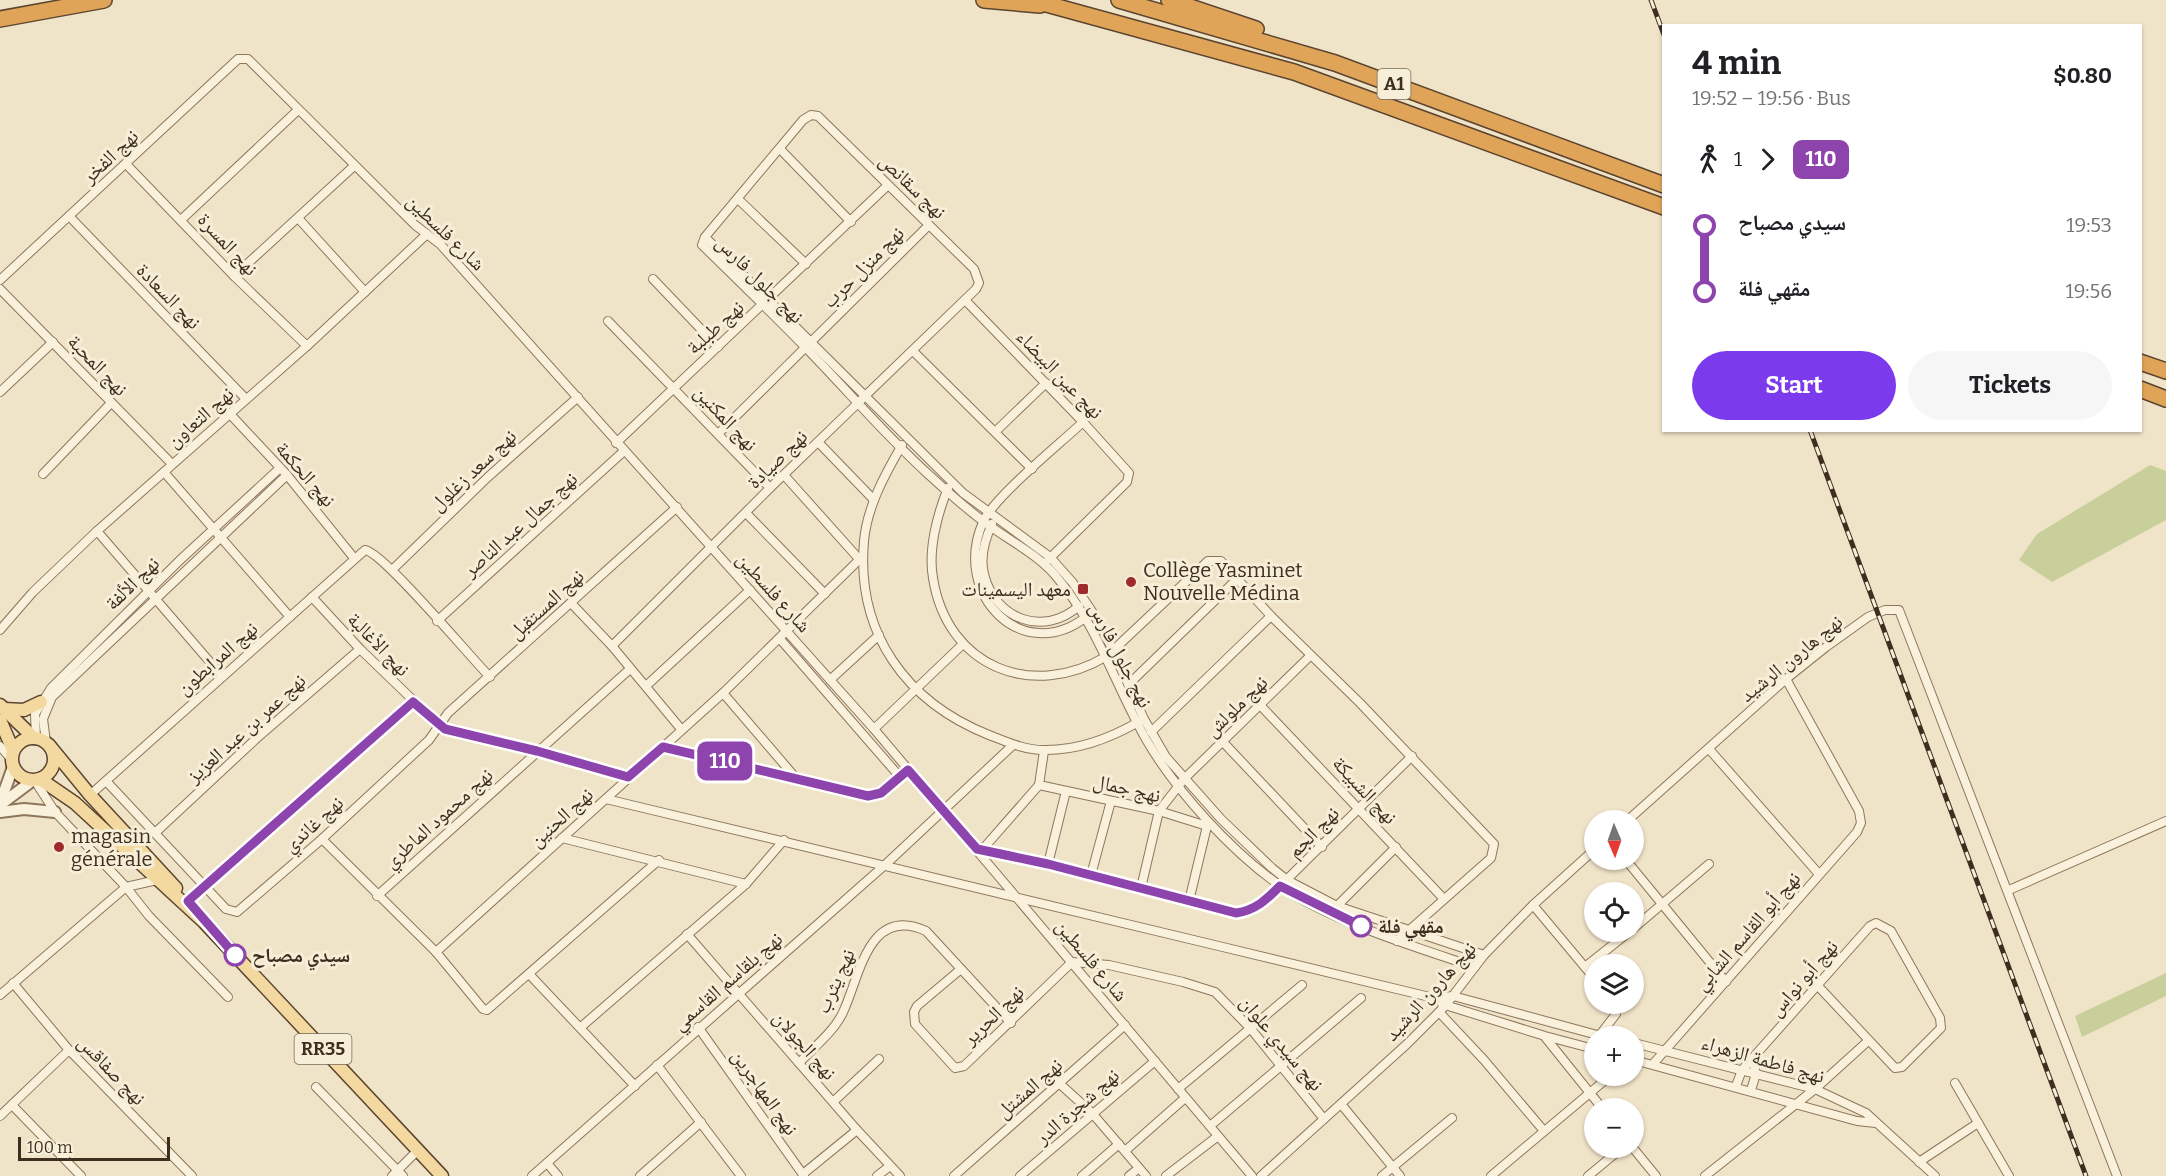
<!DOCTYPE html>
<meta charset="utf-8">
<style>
:root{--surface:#fff;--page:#f6f6f6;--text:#202124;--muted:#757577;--accent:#7c3aed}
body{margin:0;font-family:Bitter,"Noto Naskh Arabic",serif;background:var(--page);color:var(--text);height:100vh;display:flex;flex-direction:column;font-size:22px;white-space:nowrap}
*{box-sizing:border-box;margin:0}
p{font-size:20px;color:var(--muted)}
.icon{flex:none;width:33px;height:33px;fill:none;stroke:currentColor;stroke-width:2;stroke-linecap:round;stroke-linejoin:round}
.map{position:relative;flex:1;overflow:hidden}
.details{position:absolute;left:1662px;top:24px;width:480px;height:408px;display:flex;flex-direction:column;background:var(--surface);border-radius:0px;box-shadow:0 2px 4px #0004}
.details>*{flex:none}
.badge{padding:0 12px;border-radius:9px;font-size:21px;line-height:39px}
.needle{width:39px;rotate:178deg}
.controls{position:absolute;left:1584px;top:810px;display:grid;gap:12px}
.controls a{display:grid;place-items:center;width:60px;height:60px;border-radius:50%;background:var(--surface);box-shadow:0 2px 4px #0004;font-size:30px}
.scale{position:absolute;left:18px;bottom:15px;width:152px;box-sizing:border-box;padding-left:6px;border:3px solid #3d2e20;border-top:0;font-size:16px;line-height:21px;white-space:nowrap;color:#3d2e20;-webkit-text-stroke:4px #f7eed8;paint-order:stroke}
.map>.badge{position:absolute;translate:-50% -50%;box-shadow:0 0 0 3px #fff}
.legs{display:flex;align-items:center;gap:9px;height:66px;padding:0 30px;font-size:20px}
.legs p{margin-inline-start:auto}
.overview{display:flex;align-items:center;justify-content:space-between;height:102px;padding:0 30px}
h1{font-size:33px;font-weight:700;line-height:45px}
.cta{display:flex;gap:12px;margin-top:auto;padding:12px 30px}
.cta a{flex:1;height:69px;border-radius:36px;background:var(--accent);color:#fff;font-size:24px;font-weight:700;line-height:69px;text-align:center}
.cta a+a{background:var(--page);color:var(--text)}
ul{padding:0 30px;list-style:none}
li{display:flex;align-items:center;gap:21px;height:66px;font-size:22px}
li i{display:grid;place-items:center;width:9px;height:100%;margin:0 8px;background:currentColor}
li i::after{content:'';width:15px;height:15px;margin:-8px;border:4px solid;border-radius:50%;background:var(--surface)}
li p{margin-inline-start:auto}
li:first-child i{background:linear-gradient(#0000 50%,currentColor 0)}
li:last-child i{background:linear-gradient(currentColor 50%,#0000 0)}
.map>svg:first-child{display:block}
.green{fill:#c9cf9b}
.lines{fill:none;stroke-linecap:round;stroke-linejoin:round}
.minor-casing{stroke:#8d765c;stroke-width:10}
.tertiary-casing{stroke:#8d765c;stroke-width:14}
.primary-casing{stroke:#5b4430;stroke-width:15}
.motorway-casing{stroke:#5b4430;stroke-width:18}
.minor{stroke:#faf1dc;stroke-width:8}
.tertiary{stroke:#faf1dc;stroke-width:10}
.primary{stroke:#f3d9a0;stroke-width:12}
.motorway{stroke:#e0a458;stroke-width:15}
.rail-casing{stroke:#3d2e20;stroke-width:5}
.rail{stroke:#f7eed8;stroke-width:3;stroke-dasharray:9;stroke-linecap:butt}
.line-1-casing{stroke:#fff;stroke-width:14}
.line-1{stroke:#8e44ad;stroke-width:9}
.poi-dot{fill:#9e2a2b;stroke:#f7eed8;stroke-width:2}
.stop-1-dot{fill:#fff;stroke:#8e44ad;stroke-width:3}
.labels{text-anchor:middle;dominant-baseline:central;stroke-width:6;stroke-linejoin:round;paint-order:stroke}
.shield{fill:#f7eed8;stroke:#756857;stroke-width:1.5}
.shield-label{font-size:18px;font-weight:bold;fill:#3d2e20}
.street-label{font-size:20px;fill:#3d2e20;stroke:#f7eed8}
.poi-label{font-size:20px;fill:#3d2e20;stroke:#f7eed8;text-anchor:start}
.stop-label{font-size:20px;font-weight:bold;fill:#3d2e20;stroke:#f7eed8;text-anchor:start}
</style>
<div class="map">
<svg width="2166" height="1176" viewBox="0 0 2166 1176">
<rect width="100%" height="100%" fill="#f0e4c8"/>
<!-- green -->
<g class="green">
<path d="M2150,465L2166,471V520L2052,582L2019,560L2037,534Z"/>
<path d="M2166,973V996L2082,1037L2075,1016Z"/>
</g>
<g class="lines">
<!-- minor casing -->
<g class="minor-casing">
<g id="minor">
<path d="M780,149L851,222"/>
<path d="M126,164L234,276L307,346"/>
<path d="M738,199L806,264"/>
<path d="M69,216L246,399"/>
<path d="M298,218L365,292"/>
<path d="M182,219L298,110"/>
<path d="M705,237L963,493L1050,557L1073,583L1101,625L1144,719L1166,757L1221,819L1272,868L1287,880L1337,906L1484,955"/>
<path d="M234,276L354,166"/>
<path d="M653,279L718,347"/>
<path d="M0,280L238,59H248L415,225L440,244L874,729L1252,1176"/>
<path d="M0,289L172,464"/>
<path d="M965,300L1083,422L1129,473L1127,482L1048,560"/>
<path d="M608,321L770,488"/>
<path d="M913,351L1032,469"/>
<path d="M0,392L53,342"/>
<path d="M230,414L287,475L354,558"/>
<path d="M1083,422C1061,443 994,497 983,522C951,595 1023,666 1086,617"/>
<path d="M996,431L1046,383"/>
<path d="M718,434L929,225"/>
<path d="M818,442L874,500"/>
<path d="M616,443L888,185"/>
<path d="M902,445C885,474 867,507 864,541C856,633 906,702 989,735C1007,742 1027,751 1046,750C1080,750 1111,738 1140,721"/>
<path d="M164,472L290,617"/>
<path d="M43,474L111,403"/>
<path d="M784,475L860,560"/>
<path d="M948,488C937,515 928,550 933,578C947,667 1032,701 1107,656L1208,561H1221L1271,616L1360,703L1494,844L1491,858L1397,941"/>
<path d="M746,513L825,594"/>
<path d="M992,524C985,539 980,558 984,574C995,620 1044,637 1079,606"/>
<path d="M97,531L222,676"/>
<path d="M392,570L488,477L578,397"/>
<path d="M312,597L360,649L441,727L628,777"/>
<path d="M571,603L612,646L681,729"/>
<path d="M437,621L624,451"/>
<path d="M0,630L33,592L97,531L307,346L427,234"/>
<path d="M780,639L900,777"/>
<path d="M612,646L770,488L858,403L865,396L976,289L979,283L974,269L818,116L811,115L803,120L705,237L702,245C737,279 773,314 807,349C847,390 885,435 928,474C948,492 968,511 990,526C1012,542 1038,555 1055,575C1098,625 1115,686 1147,741C1177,792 1231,851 1279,885C1332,922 1413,946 1475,967"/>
<path d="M830,680L879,635"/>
<path d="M1129,684L1237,579"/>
<path d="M646,686L750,590"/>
<path d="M723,693L795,777"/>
<path d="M1260,705L1443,898"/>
<path d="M874,729L963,644"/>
<path d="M1151,732L1271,616"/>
<path d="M36,738L35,714L51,688L180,560L280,468"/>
<path d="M46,742L43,719L52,697L287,475"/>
<path d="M1223,742L1322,847"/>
<path d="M0,746L11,759"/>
<path d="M663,747L868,796L881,793L908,769"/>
<path d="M1709,749L1818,873"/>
<path d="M35,781L55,812L126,887L149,916L228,997"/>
<path d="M106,781L226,909L237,912L322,839L429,740L448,713L677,507"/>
<path d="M1039,785L1159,811L1207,826"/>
<path d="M90,795L365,550C383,552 471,658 490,677"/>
<path d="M606,799C883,863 1158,932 1434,998L1453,996L1601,1036"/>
<path d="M1628,820L1786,679L1826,647L1868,617L1885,610H1899L2117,1176"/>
<path d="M156,832L257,738L360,649"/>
<path d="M562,838L746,884"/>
<path d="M322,839L436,952L483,1009L487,1010L659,860"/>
<path d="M977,849L1048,864L1236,913L1250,911L1261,905L1412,756"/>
<path d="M982,850L1039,785L1044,751"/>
<path d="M1626,860L1726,982"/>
<path d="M1048,864L1066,791"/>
<path d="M1091,875L1111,801"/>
<path d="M1141,888L1159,811L1184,779L1310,656"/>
<path d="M2009,890L2166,821"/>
<path d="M377,896L630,669"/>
<path d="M188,901L413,702"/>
<path d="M1189,901L1208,822"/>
<path d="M1533,905L1594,978"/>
<path d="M1337,906L1396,847"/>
<path d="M1634,928L1709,864"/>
<path d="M687,934L857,1130L900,1176"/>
<path d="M436,952L723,693L863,556"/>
<path d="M1585,967L1629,932"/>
<path d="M961,969L917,1006L914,1012L915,1024L955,1068L964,1066L1072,962L1109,965L1183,982L1215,992L1251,1029L1324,1119"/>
<path d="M529,974L635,1086"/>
<path d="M13,983L69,1050L192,1176"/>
<path d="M0,995L126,887L157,880"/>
<path d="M1442,1004L1545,1036L1594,1049"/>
<path d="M1439,1012L1484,1060L1544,1131"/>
<path d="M581,1027L746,884L784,840"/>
<path d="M698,1027L804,1176"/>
<path d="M1599,1036L1616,1014L1615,1004"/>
<path d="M1545,1037L1602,1108"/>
<path d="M1634,1043L1815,1089L1866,1113L1935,1176"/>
<path d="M1634,1060L1857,1121L1876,1123"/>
<path d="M799,1063C814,1047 836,1030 844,1010C860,975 869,905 926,931L1011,1023"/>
<path d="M1653,1064L1857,832L1861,823L1859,811L1786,679"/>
<path d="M657,1065L741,1176"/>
<path d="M1955,1083L2009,1176"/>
<path d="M1060,1084L1092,1113L1146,1176"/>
<path d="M1736,1086L1742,1070L1870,926L1876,923L1891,931L1940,1018L1941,1028L1902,1067L1895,1068L1818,986"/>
<path d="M316,1087L403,1176"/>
<path d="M1178,1089L1302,985"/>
<path d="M1751,1090L1756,1074L1753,1061"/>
<path d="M833,1102L879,1059"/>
<path d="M1341,1104L1400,1176"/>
<path d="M12,1105L81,1176"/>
<path d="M0,1116L69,1050"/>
<path d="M1210,1126L1361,998"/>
<path d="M1633,1148L1656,1176"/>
<path d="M1125,1151L1185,1098"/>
<path d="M1919,1162L1978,1123"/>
<path d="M547,1163L558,1176"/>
<path d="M803,1174L857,1130"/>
<path d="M392,1176L419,1149"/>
<path d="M532,1176L886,864L1013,745"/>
<path d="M640,1176L701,1122"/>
<path d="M877,1176L890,1166"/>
<path d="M954,1176L1125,1025"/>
<path d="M1020,1176L1155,1061"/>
<path d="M1082,1176L1119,1144"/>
<path d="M1129,1176L1139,1168"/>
<path d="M1166,1176L1218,1136"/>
<path d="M1261,1176L1407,1044L1445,1006L1484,955L1533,905L1594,850"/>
<path d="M1382,1176L1452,1118"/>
<path d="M1491,1176L1610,1076"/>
<path d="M1588,1176L1622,1148"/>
<path d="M1705,1176L1815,1089L1868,1041"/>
</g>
</g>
<!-- tertiary casing -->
<g class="tertiary-casing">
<g id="tertiary">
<path d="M0,803L13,767"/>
<path d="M0,805L32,781"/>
<path d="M0,812L24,809L55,812"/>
</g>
</g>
<!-- primary casing -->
<g class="primary-casing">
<g id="primary">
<path d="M0,705L34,738"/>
<path d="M4,709L24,710L41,702"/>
<path d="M0,720L13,750"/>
<circle cx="33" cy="759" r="21"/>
<path d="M49,745L90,795L176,888"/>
<path d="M40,779L75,803L204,922L442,1176"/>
</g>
</g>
<!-- motorway casing -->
<g class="motorway-casing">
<g id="motorway">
<path d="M984,0L1040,5"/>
<path d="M1032,0L1294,72L1664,207"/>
<path d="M1119,0L1335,63L1664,185"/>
<path d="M1169,0L1256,29"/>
<path d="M0,19L104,0"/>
<path d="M2140,362L2166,371"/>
<path d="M2140,389L2166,399"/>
</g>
</g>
<!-- minor -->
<use href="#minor" class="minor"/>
<!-- tertiary -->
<use href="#tertiary" class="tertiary"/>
<!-- primary -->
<use href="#primary" class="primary"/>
<!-- motorway -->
<use href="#motorway" class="motorway"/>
<!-- rail casing -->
<g class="rail-casing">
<g id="rail">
<path d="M1651,0L1664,35"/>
<path d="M1810,430L2086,1176"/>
</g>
</g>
<!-- rail -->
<use href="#rail" class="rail"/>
</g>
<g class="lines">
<!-- line-1 casing -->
<g class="line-1-casing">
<path id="line-1" d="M235,955L188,901L413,702L445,729L537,751L628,777L663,747L868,796L881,793L908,770L977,849L1048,864L1236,913C1256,910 1266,900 1280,886L1361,926"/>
</g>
<!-- line-1 -->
<use href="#line-1" class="line-1"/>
</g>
<!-- markers -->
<g class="poi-dot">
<circle cx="1131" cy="582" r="6"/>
<rect x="1077" y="583" width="12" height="12" rx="3"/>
<circle cx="59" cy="847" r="6"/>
</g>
<g class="stop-1-dot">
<circle cx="1361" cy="926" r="10"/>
<circle cx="235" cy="955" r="10"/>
</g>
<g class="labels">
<!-- shield labels -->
<g class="shield">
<rect x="1377.5" y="69" width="33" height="30" rx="4.5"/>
<rect x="294.5" y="1034" width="57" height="30" rx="4.5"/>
</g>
<g class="shield-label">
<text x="1394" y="84">A1</text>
<text x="323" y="1049">RR35</text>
</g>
<!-- street labels -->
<g class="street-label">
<text transform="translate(110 156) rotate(-43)">نهج الفخر</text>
<text transform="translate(913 186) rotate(44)">نهج سقانص</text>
<text transform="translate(446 232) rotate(44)">شارع فلسطين</text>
<text transform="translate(228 244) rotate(47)">نهج المسرة</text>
<text transform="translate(863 267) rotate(-45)">نهج منزل حرب</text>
<text transform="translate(760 279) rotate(45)">نهج جلول فارس</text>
<text transform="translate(169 296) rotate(46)">نهج السعادة</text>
<text transform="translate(715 327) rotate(-42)">نهج طبلبة</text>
<text transform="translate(98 365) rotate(46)">نهج المحبة</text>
<text transform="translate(1060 374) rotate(46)">نهج عين البيضاء</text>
<text transform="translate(200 417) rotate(-41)">نهج التعاون</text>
<text transform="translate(726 418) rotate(47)">نهج المكنين</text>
<text transform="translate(777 459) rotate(-44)">نهج صيادة</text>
<text transform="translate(473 470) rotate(-43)">نهج سعد زغلول</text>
<text transform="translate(306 474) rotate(49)">نهج الحكمة</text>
<text transform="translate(520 524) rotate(-42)">نهج جمال عبد الناصر</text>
<text transform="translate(132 583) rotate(-44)">نهج الألفة</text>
<text transform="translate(774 592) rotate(48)">شارع فلسطين</text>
<text transform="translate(546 604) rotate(-42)">نهج المستقبل</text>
<text transform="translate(379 644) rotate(46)">نهج الأغالبة</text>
<text transform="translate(1121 655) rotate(63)">نهج جلول فارس</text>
<text transform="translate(217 658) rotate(-41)">نهج المرابطون</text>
<text transform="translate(1791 658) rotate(-39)">نهج هارون الرشيد</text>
<text transform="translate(1236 706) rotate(-44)">نهج ملولش</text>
<text transform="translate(246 728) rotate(-42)">نهج عمر بن عبد العزيز</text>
<text transform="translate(1127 788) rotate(13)">نهج جمال</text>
<text transform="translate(1365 790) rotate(47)">نهج الشبيكة</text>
<text transform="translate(561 817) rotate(-42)">نهج الحنين</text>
<text transform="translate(438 818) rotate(-42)">نهج محمود الماطري</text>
<text transform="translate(313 824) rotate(-42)">نهج غاندي</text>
<text transform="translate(1313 832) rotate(-45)">نهج الجم</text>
<text transform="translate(1747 931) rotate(-49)">نهج أبو القاسم الشابي</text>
<text transform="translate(1092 960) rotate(50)">شارع فلسطين</text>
<text transform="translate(1803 978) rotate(-49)">نهج أبو نواس</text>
<text transform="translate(727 981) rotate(-41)">نهج بلقاسم القاسمي</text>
<text transform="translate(835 981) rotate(-66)">نهج يثرب</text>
<text transform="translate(1430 991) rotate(-48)">نهج هارون الرشيد</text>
<text transform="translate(993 1015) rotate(-44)">نهج الحرير</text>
<text transform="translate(1282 1043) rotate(50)">نهج سيدي علوان</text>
<text transform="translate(805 1045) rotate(49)">نهج الجولان</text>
<text transform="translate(1763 1059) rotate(16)">نهج فاطمة الزهراء</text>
<text transform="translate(112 1070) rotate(46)">نهج صفاقس</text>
<text transform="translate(1029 1088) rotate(-41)">نهج المشتل</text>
<text transform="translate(765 1092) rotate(55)">نهج المهاجرين</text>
<text transform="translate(1077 1106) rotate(-41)">نهج شجرة الدر</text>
</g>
<!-- poi labels -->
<g class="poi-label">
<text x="1143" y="570">Collège Yasminet<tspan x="1143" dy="23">Nouvelle Médina</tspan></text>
<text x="1071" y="589" text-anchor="end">معهد اليسمينات</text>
<text x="71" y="836">magasin<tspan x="71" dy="23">générale</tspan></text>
</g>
<!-- stop labels -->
<g class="stop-label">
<text x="1378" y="926">مقهي فلة</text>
<text x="252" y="955">سيدي مصباح</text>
</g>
</g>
</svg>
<div class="controls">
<a><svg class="needle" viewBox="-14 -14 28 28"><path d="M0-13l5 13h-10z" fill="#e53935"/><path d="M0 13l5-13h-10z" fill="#757577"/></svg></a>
<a><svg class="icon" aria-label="locate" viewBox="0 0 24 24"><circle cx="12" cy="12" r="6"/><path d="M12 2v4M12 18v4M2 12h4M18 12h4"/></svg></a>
<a><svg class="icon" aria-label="layers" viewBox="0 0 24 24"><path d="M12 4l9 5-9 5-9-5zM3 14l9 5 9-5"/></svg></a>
<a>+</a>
<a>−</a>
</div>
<div class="scale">100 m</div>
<b class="badge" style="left:725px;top:761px;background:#8e44ad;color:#fff">110</b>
<section class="details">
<div class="overview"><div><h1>4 min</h1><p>19:52 – 19:56 · Bus</p></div><b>$0.80</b></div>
<div class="legs"><svg class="icon" aria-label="walk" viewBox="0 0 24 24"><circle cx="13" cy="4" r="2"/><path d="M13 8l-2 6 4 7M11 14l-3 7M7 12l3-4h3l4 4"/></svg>1<svg class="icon" aria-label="forward" viewBox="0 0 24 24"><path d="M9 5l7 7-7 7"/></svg><b class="badge" style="background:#8e44ad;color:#fff">110</b></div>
<ul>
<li><i style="color:#8e44ad"></i><b>سيدي مصباح</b><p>19:53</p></li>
<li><i style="color:#8e44ad"></i><b>مقهي فلة</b><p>19:56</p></li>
</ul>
<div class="cta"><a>Start</a><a>Tickets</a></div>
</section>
</div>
